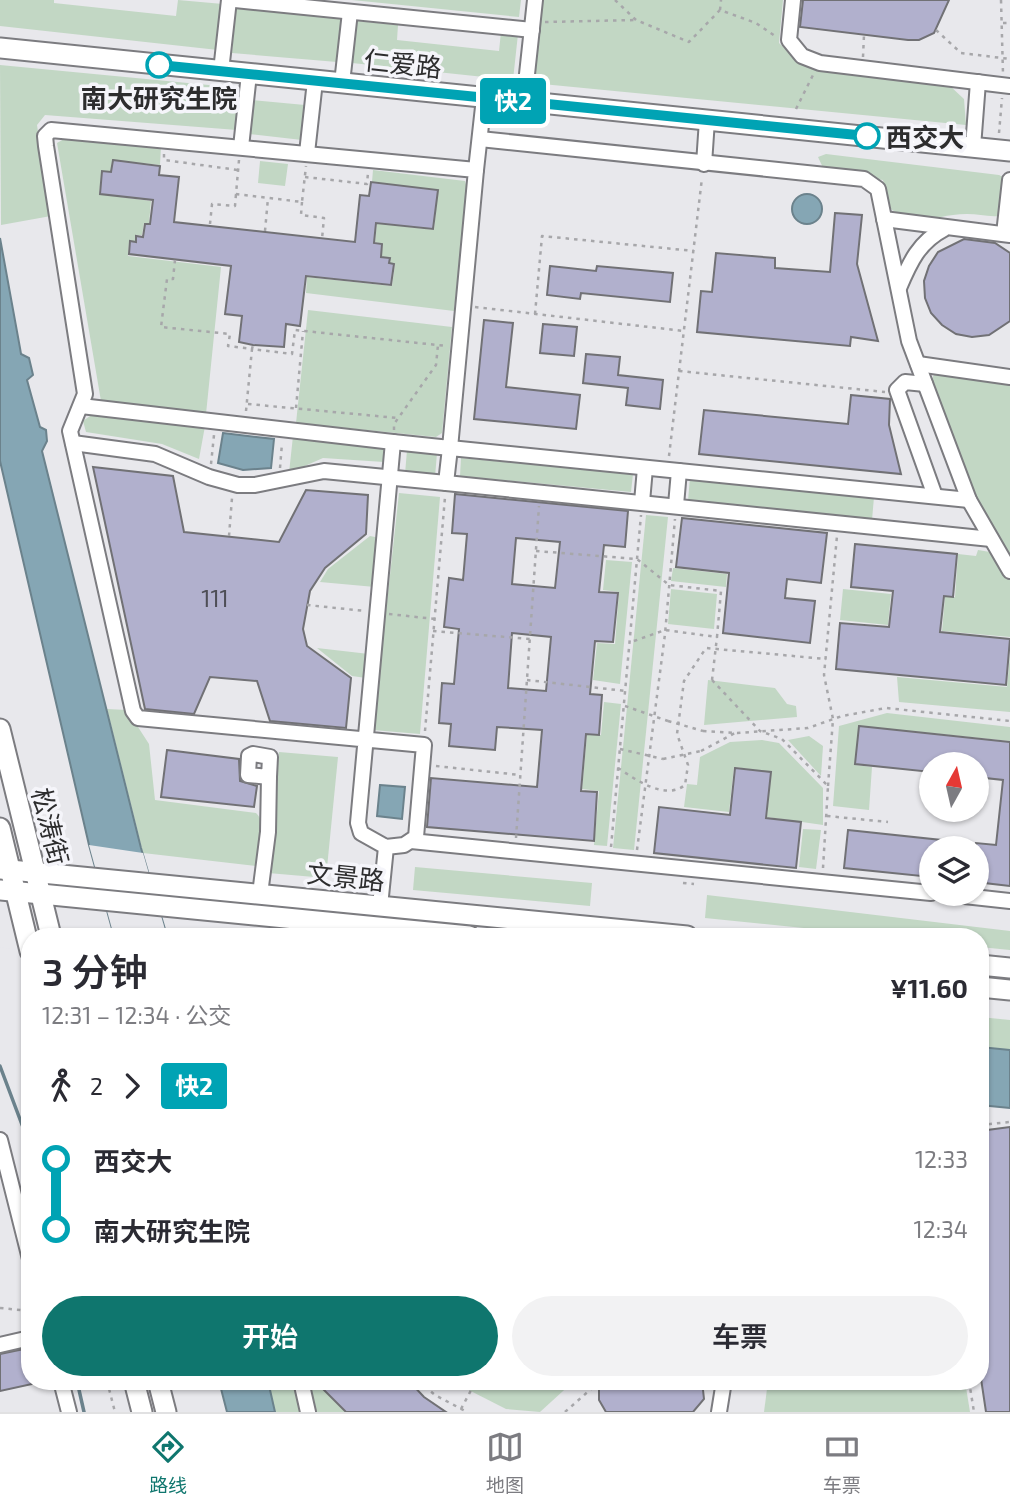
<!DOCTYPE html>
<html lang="zh">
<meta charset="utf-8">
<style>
:root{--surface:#fff;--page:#f2f2f3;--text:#2b2b33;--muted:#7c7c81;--line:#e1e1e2;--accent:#0f766e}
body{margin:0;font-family:"Exo 2","Noto Sans SC",sans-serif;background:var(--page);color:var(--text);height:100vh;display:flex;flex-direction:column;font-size:26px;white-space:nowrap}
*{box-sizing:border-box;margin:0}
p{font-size:23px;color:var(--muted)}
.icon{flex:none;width:38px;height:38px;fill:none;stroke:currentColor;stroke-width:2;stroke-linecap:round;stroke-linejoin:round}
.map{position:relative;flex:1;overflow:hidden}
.panel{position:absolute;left:21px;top:928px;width:968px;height:462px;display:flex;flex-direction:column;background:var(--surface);border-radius:28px;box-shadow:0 2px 5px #0004}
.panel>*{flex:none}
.badge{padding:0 14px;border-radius:5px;font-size:24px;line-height:46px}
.needle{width:46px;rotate:8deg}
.tools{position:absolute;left:919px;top:752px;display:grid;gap:14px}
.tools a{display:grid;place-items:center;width:70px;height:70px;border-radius:50%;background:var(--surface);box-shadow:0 2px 5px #0004;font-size:35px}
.map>.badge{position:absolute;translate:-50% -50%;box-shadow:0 0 0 4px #fff}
.legs{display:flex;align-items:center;gap:10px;height:77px;padding:0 21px;font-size:23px}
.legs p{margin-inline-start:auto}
.headline{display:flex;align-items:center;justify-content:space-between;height:119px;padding:0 21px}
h1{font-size:38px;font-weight:600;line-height:52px}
.button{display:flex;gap:14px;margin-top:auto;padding:14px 21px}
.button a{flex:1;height:80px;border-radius:42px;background:var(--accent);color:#fff;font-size:28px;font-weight:600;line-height:80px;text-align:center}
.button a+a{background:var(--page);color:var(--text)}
ul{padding:0 21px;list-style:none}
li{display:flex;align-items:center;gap:24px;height:70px;font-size:26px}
li i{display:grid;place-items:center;width:10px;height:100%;margin:0 9px;background:currentColor}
li i::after{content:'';width:18px;height:18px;margin:-9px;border:5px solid;border-radius:50%;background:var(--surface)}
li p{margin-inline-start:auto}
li:first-child i{background:linear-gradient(#0000 50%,currentColor 0)}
li:last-child i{background:linear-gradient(currentColor 50%,#0000 0)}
.tabs{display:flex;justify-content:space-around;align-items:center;height:98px;border-top:2px solid var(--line);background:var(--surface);font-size:19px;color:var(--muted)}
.tabs a{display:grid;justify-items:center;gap:4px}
.tabs .active{color:var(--accent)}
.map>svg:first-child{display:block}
.green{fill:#c2d7c4}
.water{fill:#85a6b4;stroke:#6b828c;stroke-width:2}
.pier{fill:#e8e8ec}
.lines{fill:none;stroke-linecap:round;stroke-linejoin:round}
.stream{stroke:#6b828c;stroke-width:3.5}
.building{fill:#b1b0cd;stroke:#717175;stroke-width:2;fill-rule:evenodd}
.minor-casing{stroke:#7c7c80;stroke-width:18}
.major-casing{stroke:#7c7c80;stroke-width:23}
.path{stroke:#a7a7aa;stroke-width:2.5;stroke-dasharray:3.5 5;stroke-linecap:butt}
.minor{stroke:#fff;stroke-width:14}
.major{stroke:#fff;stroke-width:19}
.path-bridge{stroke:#a7a7aa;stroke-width:2.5;stroke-dasharray:3.5 5;stroke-linecap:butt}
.line-1-casing{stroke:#fff;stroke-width:16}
.line-1{stroke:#00a3b4;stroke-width:10}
.stop-1-dot{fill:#fff;stroke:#00a3b4;stroke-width:3.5}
.labels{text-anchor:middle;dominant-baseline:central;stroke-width:7;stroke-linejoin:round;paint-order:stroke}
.number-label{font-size:23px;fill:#4e4e56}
.street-label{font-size:26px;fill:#2d2d2e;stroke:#f5f5fa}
.stop-label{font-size:26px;font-weight:bold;fill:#2d2d2e;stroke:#f5f5fa}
</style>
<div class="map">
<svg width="1010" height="1412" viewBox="0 0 1010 1412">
<rect width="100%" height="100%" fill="#e8e8ec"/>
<!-- green -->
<g class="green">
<path d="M0,0H54V3L176,16L178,0L223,4L218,50L0,26Z"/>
<path d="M352,0H521L519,17Z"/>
<path d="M541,0H783L779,43L797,60L949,85L964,99L966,125L532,83Z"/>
<path d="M236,8L341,18L337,62L232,53Z"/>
<path d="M357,21L398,25L397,40L499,51L501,32L518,34L513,80L352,63Z"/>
<path d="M0,65L240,88L237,130L45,115L37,125L51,216L1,225Z"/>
<path d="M252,100L305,105L302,140L249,134Z"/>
<path d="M64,139L161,147L160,165L112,160L111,172L102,171L99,194L151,201L149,223H144L142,235H136L135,241H129L128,256L221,267L206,414L101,401L57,143Z"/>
<path d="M826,154L999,175L1005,178L999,216C988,217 978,214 967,214C932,214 922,231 888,207L883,180L825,172L818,157Z"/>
<path d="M260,161L288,164L285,186L258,183Z"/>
<path d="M373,170L465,181L467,188L454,311L306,293L307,277L392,286L395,264L390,263V258L381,257L383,244L375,242L377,223L434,230L438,190L372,182Z"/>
<path d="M308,310L452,327L442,433L436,437L296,423Z"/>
<path d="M935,372L1010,384V637L942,631L945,597H955L958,554L976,556L978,550L996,553L930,384Z"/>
<path d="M93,414L205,426L199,459L162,444L86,432L83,421Z"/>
<path d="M293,436L385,447L386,460L384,462L323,458L289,473Z"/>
<path d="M407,450L437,453L435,477L405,474Z"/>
<path d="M461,458L633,474L631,492L460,476Z"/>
<path d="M690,477L874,497L872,520L688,501Z"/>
<path d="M399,493L440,497L420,734L373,730Z"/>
<path d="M646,515L668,517L634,850L613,848Z"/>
<path d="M370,536L380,538L375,587L320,582L328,569Z"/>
<path d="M606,560L632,562L620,684L593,680L597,643L615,644L619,592L603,590Z"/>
<path d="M673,568L727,574L726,587L671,581Z"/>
<path d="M671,589L717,594L714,629L668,624Z"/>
<path d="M843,589L891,594L888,625L840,620Z"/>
<path d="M317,648L369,654L366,678L352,676Z"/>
<path d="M1010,654V712L899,702L897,677L1007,687Z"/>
<path d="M708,680L775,688L787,704L796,706L797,717L704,725Z"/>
<path d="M604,702L621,704L607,846L594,845L599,791L582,789L587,735H601Z"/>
<path d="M107,709L127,710L149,744L155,800L256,813C270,827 260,849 256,866L143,853Z"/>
<path d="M887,713L1010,727V741L859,726L855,765L872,767L869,810L833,806L839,726Z"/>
<path d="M809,736L823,746L821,776L788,740Z"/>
<path d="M762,740L779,743L823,788V825L767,817L771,772L734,767L729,812L684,807L687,784L697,785L700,757L730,742Z"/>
<path d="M279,752L338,757L326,878L268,873Z"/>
<path d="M803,829L821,830L816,869L799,867Z"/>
<path d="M415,867L592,883L590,906L413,890Z"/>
<path d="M707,895L1010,931V950L980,947V936H882L705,918Z"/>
<path d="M980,1017L1010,1020V1050L980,1047Z"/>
<path d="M264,1381H293L300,1412H272Z"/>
<path d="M306,1381H315L346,1412H316Z"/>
<path d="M451,1381H574L540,1412L506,1409Z"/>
<path d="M768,1381H965L970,1412H764Z"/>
</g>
<!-- water -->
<g class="water">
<circle cx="807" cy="209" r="15"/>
<path d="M0,238L20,348L21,354L29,358L33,375L27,380L40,427L46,430L47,441L42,451L141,848L167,936H114L89,845L0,461Z"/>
<path d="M223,433L274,439L271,468L243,470L218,463Z"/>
<path d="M380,785L405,787L402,819L377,816Z"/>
<path d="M980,1047L1010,1050V1108L980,1105Z"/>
<path d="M219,1381H268L275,1412H227Z"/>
</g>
<!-- pier -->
<g class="pier">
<path d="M89,845L143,853L166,933L112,929Z"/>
<path d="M0,947L30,952V1015L8,1012L0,976Z"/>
</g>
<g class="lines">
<!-- stream -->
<g class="stream">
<path d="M0,1066L24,1130L30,1159"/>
<path d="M77,1381L84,1412"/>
</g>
</g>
<!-- building -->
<g class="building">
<path d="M803,0H949L934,33L919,40H908L800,27Z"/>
<path d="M113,160L160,166L159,175L179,177L174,222L355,242L360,195L369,196L371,182L438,190L433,229L376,223L374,243L382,244L381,257L390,258L389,263L394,264L391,285L306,276L300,326L286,324L284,347L253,345L239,342L242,316L225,314L231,266L129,254L130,241L136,242V236L143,237L145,224H150L153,200L100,194L102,171L111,172Z"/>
<path d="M835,213L862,215L857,264L878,341L851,337L850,346L697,332L701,291L712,292L716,253L775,258V268L830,272Z"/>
<path d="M964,239L995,243L1010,253V321L989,335L972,337L956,334L942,325L931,313L925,298L924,281L929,266L938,252Z"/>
<path d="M550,266L596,271L597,266L673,273L670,302L581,293L580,299L547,295Z"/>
<path d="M484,320L513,323L506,387L580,395L576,429L474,419Z"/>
<path d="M543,324L577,327L574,356L540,353Z"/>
<path d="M586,354L620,357L618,375L663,380L660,409L626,405L628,388L583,383Z"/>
<path d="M851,395L890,399L889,425L901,474L699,454L704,410L848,424Z"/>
<path d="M93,467L173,476L184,532L279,542L306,490L368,495L366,534L325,568L310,591L303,629L307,646L351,678L346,728L270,721L257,681L210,677L194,714L145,709Z"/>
<path d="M455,494L628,511L625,547L604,545L599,592L618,593L613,642L595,641L590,694L602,695L599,735L586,734L581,791L597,792L594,841L427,827L431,778L537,787L542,730L497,727L495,750L449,746L451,724L439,723L442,683L454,684L459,629L444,627L449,578L463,580L467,534L452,533ZM516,538L560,542L555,588L512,584ZM512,633L551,637L546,691L508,688Z"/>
<path d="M682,518L827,533L821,583L787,579L785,598L815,601L810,643L723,633L729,573L676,567Z"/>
<path d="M855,544L957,554L953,597L944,596L940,632L1010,639L1006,685L836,669L840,623L889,627L893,591L851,587Z"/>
<path d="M859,726L1010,742V886L976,882V843L996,845L1003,780L976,777V765H931V772L855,764Z"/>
<path d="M167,750L239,759L240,781L257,786L254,807L161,797Z"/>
<path d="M735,768L771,772L766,818L801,822L796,868L654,853L659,807L730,815Z"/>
<path d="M848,830L960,842L959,849H931V877L844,868Z"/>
<path d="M1010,1127V1412H986L980,1372V1131Z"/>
<path d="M24,1349L32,1384L0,1391V1354Z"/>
<path d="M315,1381H409L424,1397L446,1412H346Z"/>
<path d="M605,1381H702L704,1399L693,1412H606L599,1400V1390Z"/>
</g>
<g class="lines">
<!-- minor casing -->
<g class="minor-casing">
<g id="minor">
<path d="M235,0L532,30"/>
<path d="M793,0L789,40L802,56L820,63L1010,86"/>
<path d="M221,71L229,0"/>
<path d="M342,83L350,12"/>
<path d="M524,102L535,0"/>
<path d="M480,139L864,179L878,189L909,341L969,500L1010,571"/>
<path d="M241,147L249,74"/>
<path d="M973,147L978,82"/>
<path d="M307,153L315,81"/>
<path d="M704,164L707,120"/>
<path d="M476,170L484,98"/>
<path d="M884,219L1010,235"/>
<path d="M1004,234L1010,180"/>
<path d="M899,288C910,262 919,242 944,229"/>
<path d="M918,364L1010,377"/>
<path d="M925,384L905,382L897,390L935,496"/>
<path d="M81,406L393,442"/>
<path d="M73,443L155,454L209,477L238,485H255L324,471L446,483"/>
<path d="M969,500L450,448L446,483L991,539"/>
<path d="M642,502L645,468"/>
<path d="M676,505L679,471"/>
<path d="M253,754L270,757L269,777L248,775L249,756Z"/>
<path d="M411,841L931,893"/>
<path d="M260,894L268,832L269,777"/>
<path d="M946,894L1010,901"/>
<path d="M380,906L386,847L361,833L358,823L393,442L450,448L476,170L51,130L45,136L46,146L85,394L70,431L133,711L138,718L424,745L416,837L404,845L386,847"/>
<path d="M0,1140L30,1259"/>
<path d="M0,1345L30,1338"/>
<path d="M61,1381L69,1412"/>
<path d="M301,1381L308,1412"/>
<path d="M719,1412L724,1381"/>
</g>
</g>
<!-- major casing -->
<g class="major-casing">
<g id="major">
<path d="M0,48L1010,151"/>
<path d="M0,729L51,936"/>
<path d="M0,828L30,951"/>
<path d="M0,869L687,936"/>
<path d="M0,890L469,936"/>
<path d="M980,965L1010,968"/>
<path d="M980,987L1010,990"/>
<path d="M134,1381L142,1412"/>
<path d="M158,1381L166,1412"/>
</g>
</g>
<!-- path -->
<g class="path">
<path d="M615,0L636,20L689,42L720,10L756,23L775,36"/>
<path d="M1001,0L1003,74"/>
<path d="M720,10L721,0"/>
<path d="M545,22L636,20"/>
<path d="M1003,23H1010"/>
<path d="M936,30L961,53L1010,59"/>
<path d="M863,57L864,35"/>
<path d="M796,109L813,75"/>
<path d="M999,133L1002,98"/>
<path d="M164,154V160L238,170"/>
<path d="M239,160L236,194L302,202L306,166"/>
<path d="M305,177L367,184L368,173"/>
<path d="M302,202L301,215L324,218L322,239"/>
<path d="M210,224L212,204L235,206L236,194"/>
<path d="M265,231L268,198"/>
<path d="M175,260L173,279H167L161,327L230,334L228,346L252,349L253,345"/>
<path d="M475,307L684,331"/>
<path d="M535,314L542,236L694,251"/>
<path d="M679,371L885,392"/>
<path d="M248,404L398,418"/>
<path d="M296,408L303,331"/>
<path d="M246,411L252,349L292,354L295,330L447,346"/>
<path d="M394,430V424L436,365L438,345"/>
<path d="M669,456L702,178"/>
<path d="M211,464L214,435"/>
<path d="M280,468L282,443"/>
<path d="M229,536L232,498"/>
<path d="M536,551L637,559L669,585L721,591L717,637L665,630L631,642"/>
<path d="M307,605L365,611"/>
<path d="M389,614L435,619"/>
<path d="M433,631L530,639"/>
<path d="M527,680L626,691"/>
<path d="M712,680L760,731L782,739L828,786L823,868"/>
<path d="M625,706L668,721"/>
<path d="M425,731L445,497"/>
<path d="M703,731L737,733L808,728L842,716L886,708L1010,721"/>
<path d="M620,749L663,759"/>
<path d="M701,751L735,733"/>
<path d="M436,766L520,775"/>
<path d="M618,768C635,779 665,801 685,785L688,765L677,734L684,681L706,648L826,659"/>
<path d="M828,786L833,719L824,675L837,536"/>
<path d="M827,816L888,822"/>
<path d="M516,838L539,506"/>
<path d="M611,847L641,515"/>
<path d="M637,850L665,634L675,519"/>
<path d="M683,883L694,884"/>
<path d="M980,1125L1010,1122"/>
<path d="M0,1308L30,1311"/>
<path d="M107,1381L115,1412"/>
<path d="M418,1381L435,1395L467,1412"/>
<path d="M969,1381L974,1412"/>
<path d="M461,1409L476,1381"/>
<path d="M565,1412L600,1381"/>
</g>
<!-- minor -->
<use href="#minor" class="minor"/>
<!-- major -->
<use href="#major" class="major"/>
<!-- path-bridge -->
<g class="path-bridge">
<path d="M712,680L717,637"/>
<path d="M668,721L703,731"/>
<path d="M663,759L701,751"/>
</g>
</g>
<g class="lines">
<!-- line-1 casing -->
<g class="line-1-casing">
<path id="line-1" d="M159,65L867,136"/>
</g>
<!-- line-1 -->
<use href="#line-1" class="line-1"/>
</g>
<!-- markers -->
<g class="stop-1-dot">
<circle cx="159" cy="65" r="12"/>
<circle cx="867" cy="136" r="12"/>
</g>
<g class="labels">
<!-- number labels -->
<g class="number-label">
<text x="215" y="598">111</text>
</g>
<!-- street labels -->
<g class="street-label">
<text transform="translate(403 63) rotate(6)">仁爱路</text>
<text transform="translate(51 826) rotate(76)">松涛街</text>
<text transform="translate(346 876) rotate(6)">文景路</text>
</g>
<!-- stop labels -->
<g class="stop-label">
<text x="159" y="97">南大研究生院</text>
<text x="886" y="136" text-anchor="start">西交大</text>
</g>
</g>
</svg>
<div class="tools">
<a><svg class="needle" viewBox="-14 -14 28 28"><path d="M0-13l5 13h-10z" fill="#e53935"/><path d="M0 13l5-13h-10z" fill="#7c7c81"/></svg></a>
<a><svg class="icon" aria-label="layers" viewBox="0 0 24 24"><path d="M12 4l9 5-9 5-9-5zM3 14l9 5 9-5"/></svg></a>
</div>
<b class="badge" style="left:513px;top:101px;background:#00a3b4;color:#fff">快2</b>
<section class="panel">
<div class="headline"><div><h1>3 分钟</h1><p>12:31 – 12:34 · 公交</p></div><b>¥11.60</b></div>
<div class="legs"><svg class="icon" aria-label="walk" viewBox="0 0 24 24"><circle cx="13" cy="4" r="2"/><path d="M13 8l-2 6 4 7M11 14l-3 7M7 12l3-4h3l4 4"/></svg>2<svg class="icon" aria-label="forward" viewBox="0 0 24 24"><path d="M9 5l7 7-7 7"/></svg><b class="badge" style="background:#00a3b4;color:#fff">快2</b></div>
<ul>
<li><i style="color:#00a3b4"></i><b>西交大</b><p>12:33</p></li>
<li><i style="color:#00a3b4"></i><b>南大研究生院</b><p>12:34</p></li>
</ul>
<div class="button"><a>开始</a><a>车票</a></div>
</section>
</div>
<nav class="tabs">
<a class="active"><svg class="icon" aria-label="directions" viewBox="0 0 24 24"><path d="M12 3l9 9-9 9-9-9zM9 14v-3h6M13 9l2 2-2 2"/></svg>路线</a>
<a><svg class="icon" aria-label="map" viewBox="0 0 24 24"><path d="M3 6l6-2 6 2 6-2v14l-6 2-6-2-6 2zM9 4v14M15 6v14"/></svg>地图</a>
<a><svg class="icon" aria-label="tickets" viewBox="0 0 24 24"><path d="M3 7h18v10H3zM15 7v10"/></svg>车票</a>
</nav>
